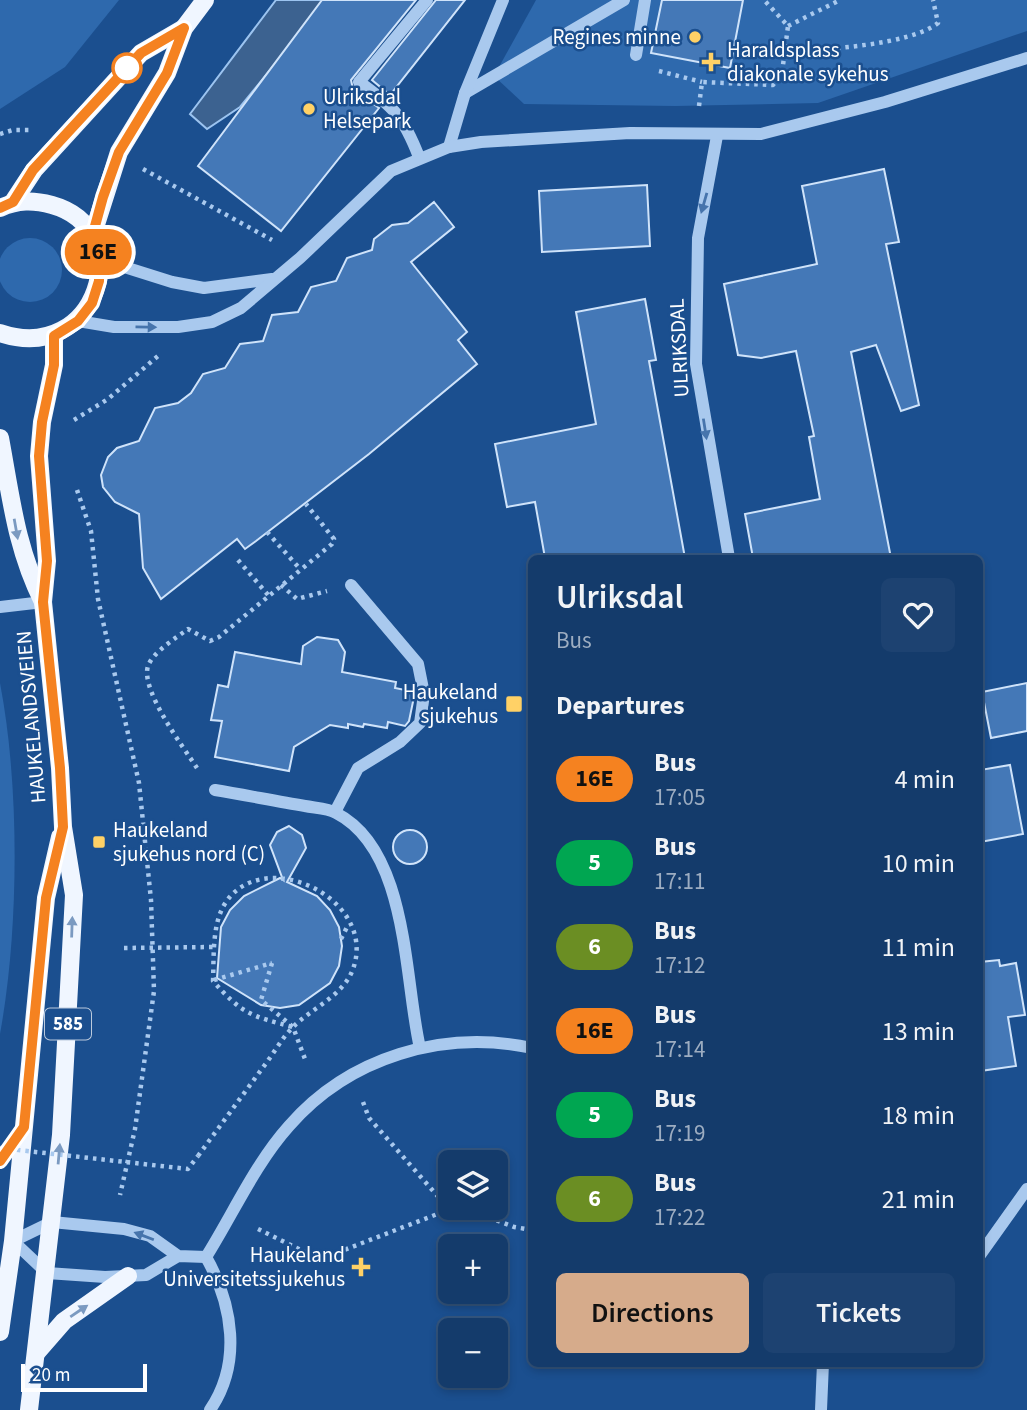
<!DOCTYPE html>
<meta charset="utf-8">
<style>
:root{--surface:#143b6b;--page:#1d4271;--text:#f1f3f6;--muted:#9dadc1;--line:#33557e;--accent:#d6ab8b}
body{margin:0;font-family:"Source Sans 3",sans-serif;background:var(--page);color:var(--text);height:100vh;display:flex;flex-direction:column;font-size:26px;white-space:nowrap}
*{box-sizing:border-box;margin:0}
p{font-size:23px;color:var(--muted)}
.icon{flex:none;width:38px;height:38px;fill:none;stroke:currentColor;stroke-width:2;stroke-linecap:round;stroke-linejoin:round}
.map{position:relative;flex:1;overflow:hidden}
.drawer{position:absolute;left:528px;top:555px;width:455px;height:812px;display:flex;flex-direction:column;background:var(--surface);border-radius:10px;box-shadow:0 4px 10px #0003,0 0 0 2px var(--line)}
.drawer>*{flex:none}
.badge{padding:0 14px;border-radius:23px;font-size:24px;line-height:46px}
.fabs{position:absolute;left:438px;top:1150px;display:grid;gap:14px}
.fabs a{display:grid;place-items:center;width:70px;height:70px;border-radius:10px;background:var(--surface);box-shadow:0 4px 10px #0003,0 0 0 2px var(--line);font-size:35px}
.scale{position:absolute;left:21px;bottom:18px;width:126px;box-sizing:border-box;padding-left:7px;border:4px solid #fff;border-top:0;font-size:19px;line-height:24px;white-space:nowrap;color:#fff;-webkit-text-stroke:5px #1b4f8f;paint-order:stroke}
.map>.badge{position:absolute;translate:-50% -50%;box-shadow:0 0 0 4px #fff}
h2{padding:0 28px;font-size:26px;line-height:63px}
.round{display:grid;place-items:center;flex:none;width:74px;height:74px;border-radius:10px;background:var(--page)}
.head{display:flex;align-items:center;justify-content:space-between;height:119px;padding:0 28px}
h1{font-size:33px;font-weight:600;line-height:52px}
.button{display:flex;gap:14px;margin-top:auto;padding:14px 28px}
.button a{flex:1;height:80px;border-radius:10px;background:var(--accent);color:#111;font-size:28px;font-weight:600;line-height:80px;text-align:center}
.button a+a{background:var(--page);color:var(--text)}
ul{padding:0;list-style:none}
li{display:flex;align-items:center;gap:21px;height:84px;padding:0 28px}
li div{flex:1}
li b{display:block;font-size:26px}
li em{font-style:normal}
li .badge{min-width:77px;font-weight:700;text-align:center}
.map>svg:first-child{display:block}
.green{fill:#2e69ad}
.water{fill:#3c6290;stroke:#9cc4f0;stroke-width:2}
.building{fill:#4478b7;stroke:#cfe3fa;stroke-width:2}
.lines{fill:none;stroke-linecap:round;stroke-linejoin:round}
.path{stroke:#a9c9ee;stroke-width:4.5;stroke-dasharray:3.5 5;stroke-linecap:butt}
.minor{stroke:#a9c9ee;stroke-width:12}
.major{stroke:#f0f6ff;stroke-width:18}
.path-bridge{stroke:#a9c9ee;stroke-width:4.5;stroke-dasharray:3.5 5;stroke-linecap:butt}
.oneway{fill:#4674ac}
.oneway2{fill:#7b9ac1}
.line-casing{stroke:#fff;stroke-width:16}
.line{stroke:#f58220;stroke-width:10}
.poi-dot{fill:#ffd166;stroke:#1b4f8f;stroke-width:2.5}
.stop-dot{fill:#fff;stroke:#f58220;stroke-width:3.5}
.labels{text-anchor:middle;dominant-baseline:central;stroke-width:5;stroke-linejoin:round;paint-order:stroke}
.shield{fill:#1b4f8f;stroke:#bbcadd;stroke-width:2}
.shield-label{font-size:19px;font-weight:bold;fill:#fff}
.poi-label{font-size:21px;fill:#fff;stroke:#1b4f8f;text-anchor:end}
.street-label{font-size:21px;fill:#fff;stroke:#1b4f8f}
</style>
<div class="map">
<svg width="1027" height="1410" viewBox="0 0 1027 1410">
<rect width="100%" height="100%" fill="#1b4f8f"/>
<!-- green -->
<g class="green">
<path d="M0,0H119L65,67L0,109Z"/>
<path d="M536,0H1027V31L818,103L675,106L524,104L494,76Z"/>
<circle cx="30" cy="270" r="32"/>
<path d="M0,683C20,787 19,930 0,1034Z"/>
</g>
<!-- water -->
<path class="water" d="M276,0H327L240,107L207,129L190,114Z"/>
<!-- building -->
<g class="building">
<path d="M322,0H416L351,80L353,89L379,108L281,231L198,166Z"/>
<path d="M436,0H465L390,95L372,80Z"/>
<path d="M662,0H743L730,68L651,53Z"/>
<path d="M884,169L899,242L886,244L919,405L901,411L876,345L851,352L891,558H753L745,514L820,499L809,437L814,436L796,351L761,358L738,355L724,284L817,264L802,186Z"/>
<path d="M647,185L650,246L542,252L539,191Z"/>
<path d="M434,202L454,227L411,262L467,332L458,340L477,364L369,454L256,541L245,549L237,539L161,599L143,568L139,514L115,502L103,487L101,475L108,457L117,448L139,441L155,408L178,403L191,393L203,374L225,368L240,344L263,341L272,315L298,312L311,287L336,281L347,258L372,250L374,239L392,225L408,223Z"/>
<path d="M645,299L656,360L649,361L685,558H545L535,502L507,507L495,444L596,424L576,312Z"/>
<path d="M317,637L338,640L345,652L342,672L396,682L395,688L415,692L409,721L405,726L388,722L387,728L364,724L363,727L348,724V728L330,725L294,747L289,771L215,757L222,721L211,720L218,685L228,687L235,652L301,664L303,646Z"/>
<path d="M1027,683V731L991,738L982,692Z"/>
<path d="M1010,765L1023,834L980,842V770Z"/>
<path d="M289,826L302,835L306,848L287,882L317,896L330,910L339,927L342,946L339,966L330,983L299,1005L280,1008L261,1005L217,978L221,927L230,910L244,896L280,878L283,880L270,845L277,832Z"/>
<circle cx="410" cy="847" r="17"/>
<path d="M999,960L1000,966L1016,963L1025,1015L1008,1017L1016,1066L980,1071V962Z"/>
</g>
<g class="lines">
<!-- path -->
<g class="path">
<path d="M788,26L840,0"/>
<path d="M786,51C824,50 910,45 938,23L933,0"/>
<path d="M659,71L702,82"/>
<path d="M699,106L702,82L773,85L782,73L788,26L764,0"/>
<path d="M0,134L13,130H30"/>
<path d="M143,169L272,240"/>
<path d="M74,420L108,399L158,356"/>
<path d="M77,490L91,531L98,599L139,783L151,900L154,991L135,1129L120,1195"/>
<path d="M267,532L301,570"/>
<path d="M238,560L269,596"/>
<path d="M281,585L297,599L327,591"/>
<path d="M197,768C184,748 140,690 148,666C153,652 176,638 188,629L210,641L219,637L332,544L334,539L306,504"/>
<path d="M341,939L347,927"/>
<path d="M124,948L215,947"/>
<path d="M272,963L261,1000L293,1027L305,1059"/>
<path d="M214,980L272,963"/>
<path d="M363,1102L369,1118L449,1209"/>
<path d="M198,1156C220,1126 242,1096 264,1066C274,1053 282,1038 293,1027C312,1008 343,996 353,969C379,897 258,842 223,907C212,928 214,958 213,981C242,1014 251,1016 293,1027"/>
<path d="M465,1208L514,1227L532,1230"/>
<path d="M258,1229L305,1252L331,1255L453,1208"/>
</g>
<!-- minor -->
<g class="minor">
<path d="M636,55L645,0"/>
<path d="M465,93L624,0"/>
<path d="M717,136L698,238L696,364L729,558"/>
<path d="M449,147L465,93L503,0"/>
<path d="M419,157C403,116 394,107 359,82L427,0"/>
<path d="M99,259L172,282L204,288L272,279"/>
<path d="M78,321L114,327H178L212,322L241,308L300,258L391,171L449,147L481,142L630,133L761,134L885,102L1027,58"/>
<path d="M0,607L43,602"/>
<path d="M215,790C245,795 275,801 305,806C315,808 328,808 336,813C409,850 404,980 420,1048"/>
<path d="M335,812L358,768L400,742L420,723L424,694L418,664L351,585"/>
<path d="M0,1161L22,1130"/>
<path d="M980,1255L1027,1189"/>
<path d="M178,1256L146,1275L105,1277L47,1273L13,1241L52,1222L124,1229L150,1236L178,1256L206,1257"/>
<path d="M206,1257C233,1214 255,1164 289,1126C349,1057 443,1029 532,1048"/>
<path d="M206,1257C233,1305 242,1363 210,1410"/>
<path d="M821,1410L823,1363"/>
</g>
<!-- major -->
<g class="major">
<path d="M13,202L34,170L141,53L184,28"/>
<path d="M0,208C18,200 33,200 52,205C139,229 98,366 0,333"/>
<path d="M92,237L119,152L167,73L184,28L205,0"/>
<path d="M0,438C11,497 16,548 43,602"/>
<path d="M0,1332L13,1241L46,898L60,837"/>
<path d="M37,1352L64,1321L128,1276"/>
<path d="M29,1410L61,1135L74,895L63,827L60,768L43,602L47,561L39,456L42,422L54,365V336"/>
</g>
<!-- path-bridge -->
<path class="path-bridge" d="M0,1148L188,1169L198,1156"/>
</g>
<!-- one-way arrows -->
<defs><path id="oneway-solid" d="M-6-.8H1V-3.2L6.5 0L1 3.2V.8H-6Z" transform="scale(1.75)"/></defs>
<g class="oneway">
<use href="#oneway-solid" transform="translate(704 203) rotate(106)"/>
<use href="#oneway-solid" transform="translate(146 327) rotate(1)"/>
<use href="#oneway-solid" transform="translate(705 429) rotate(81)"/>
<use href="#oneway-solid" transform="translate(144 1236) rotate(-159)"/>
</g>
<g class="oneway2">
<use href="#oneway-solid" transform="translate(16 529) rotate(80)"/>
<use href="#oneway-solid" transform="translate(72 927) rotate(-88)"/>
<use href="#oneway-solid" transform="translate(59 1154) rotate(-85)"/>
<use href="#oneway-solid" transform="translate(79 1311) rotate(-34)"/>
</g>
<g class="lines">
<!-- line casing -->
<g class="line-casing">
<path id="line" d="M0,208L13,202L33,170L141,53L184,28L167,73L119,152L103,197L92,237L99,259V281L92,303L78,321L54,336V365L42,422L39,456L47,561L43,602L60,768L63,827L46,898L24,1127L0,1161"/>
</g>
<!-- line -->
<use href="#line" class="line"/>
</g>
<!-- markers -->
<g class="poi-dot">
<circle cx="695" cy="37" r="7"/>
<path d="M707.5 51.5h7v7h7v7h-7v7h-7v-7h-7v-7h7z"/>
<circle cx="309" cy="109" r="7"/>
<rect x="505" y="695" width="18" height="18" rx="3.5"/>
<rect x="92" y="835" width="14" height="14" rx="3.5"/>
<path d="M357.5 1256.5h7v7h7v7h-7v7h-7v-7h-7v-7h7z"/>
</g>
<circle class="stop-dot" cx="127" cy="68" r="14"/>
<g class="labels">
<!-- shield labels -->
<rect class="shield" x="45" y="1008.5" width="46" height="31" rx="5"/>
<g class="shield-label">
<text x="68" y="1024">585</text>
</g>
<!-- poi labels -->
<g class="poi-label">
<text x="681" y="37">Regines minne</text>
<text x="727" y="50" text-anchor="start">Haraldsplass<tspan x="727" dy="24">diakonale sykehus</tspan></text>
<text x="323" y="97" text-anchor="start">Ulriksdal<tspan x="323" dy="24">Helsepark</tspan></text>
<text x="498" y="692">Haukeland<tspan x="498" dy="24">sjukehus</tspan></text>
<text x="113" y="830" text-anchor="start">Haukeland<tspan x="113" dy="24">sjukehus nord (C)</tspan></text>
<text x="345" y="1255">Haukeland<tspan x="345" dy="24">Universitetssjukehus</tspan></text>
</g>
<!-- street labels -->
<g class="street-label">
<text transform="translate(679 348) rotate(-93)">ULRIKSDAL</text>
<text transform="translate(31 717) rotate(-95)">HAUKELANDSVEIEN</text>
</g>
</g>
</svg>
<div class="fabs">
<a><svg class="icon" aria-label="layers" viewBox="0 0 24 24"><path d="M12 4l9 5-9 5-9-5zM3 14l9 5 9-5"/></svg></a>
<a>+</a>
<a>−</a>
</div>
<div class="scale">20 m</div>
<b class="badge" style="left:98px;top:252px;background:#f58220;color:#111">16E</b>
<section class="drawer">
<div class="head"><div><h1>Ulriksdal</h1><p>Bus</p></div><a class="round"><svg class="icon" aria-label="heart" viewBox="0 0 24 24"><path d="M12 20l-8-8c-3-5 5-10 8-4 3-6 11-1 8 4z"/></svg></a></div>
<h2>Departures</h2>
<ul>
<li><span class="badge" style="background:#f58220;color:#111">16E</span><div><b>Bus</b><p>17:05</p></div><em>4 min</em></li>
<li><span class="badge" style="background:#00a651;color:#fff">5</span><div><b>Bus</b><p>17:11</p></div><em>10 min</em></li>
<li><span class="badge" style="background:#6b8e23;color:#fff">6</span><div><b>Bus</b><p>17:12</p></div><em>11 min</em></li>
<li><span class="badge" style="background:#f58220;color:#111">16E</span><div><b>Bus</b><p>17:14</p></div><em>13 min</em></li>
<li><span class="badge" style="background:#00a651;color:#fff">5</span><div><b>Bus</b><p>17:19</p></div><em>18 min</em></li>
<li><span class="badge" style="background:#6b8e23;color:#fff">6</span><div><b>Bus</b><p>17:22</p></div><em>21 min</em></li>
</ul>
<div class="button"><a>Directions</a><a>Tickets</a></div>
</section>
</div>
